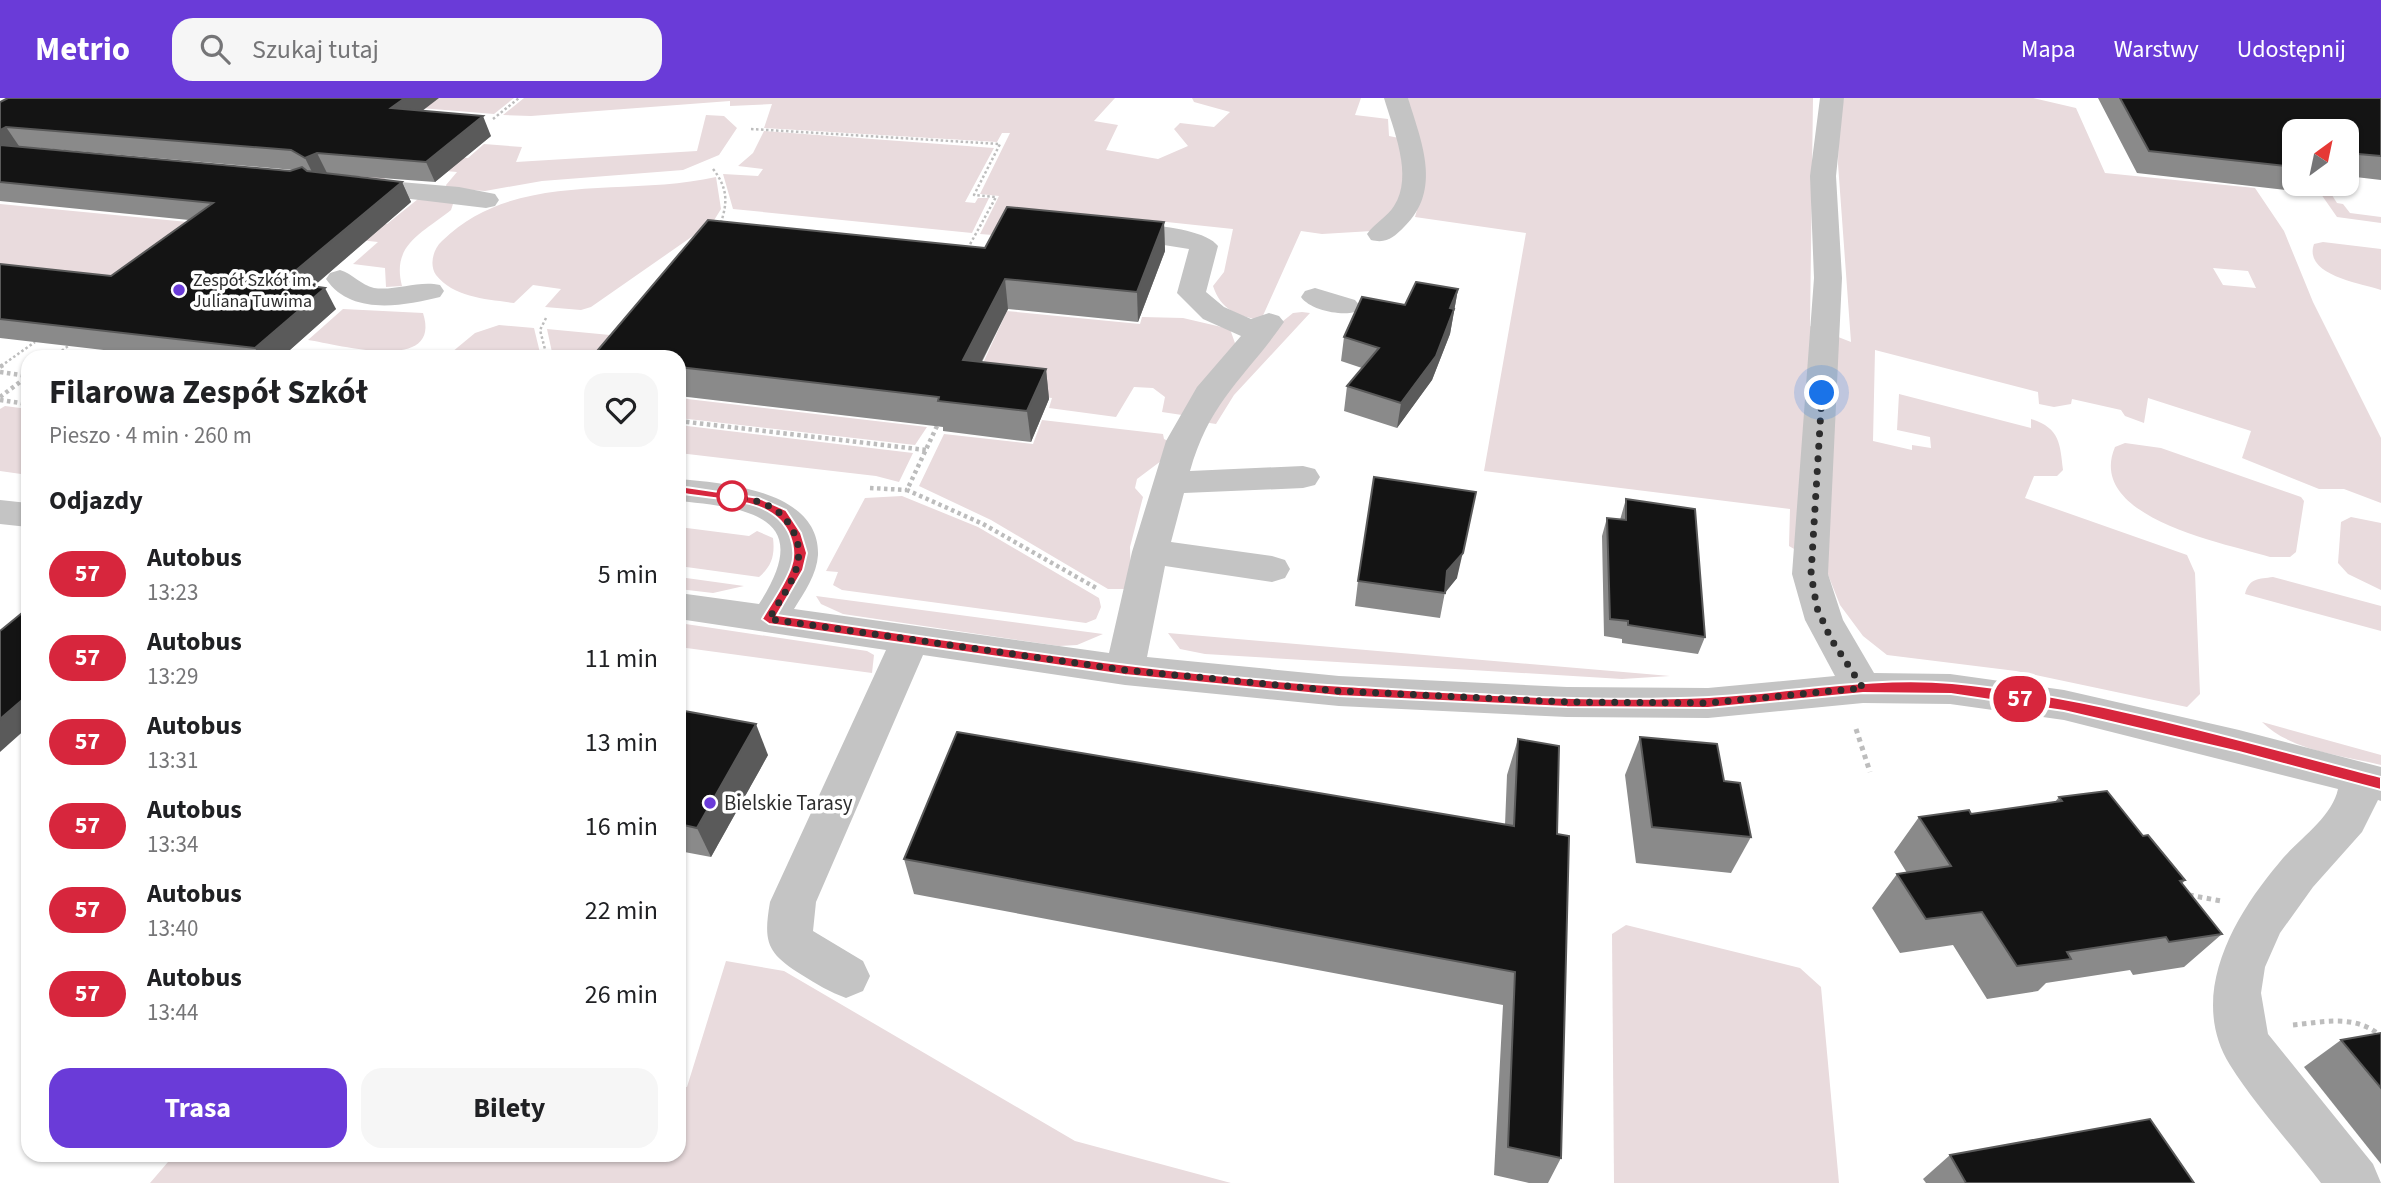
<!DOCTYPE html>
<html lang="pl">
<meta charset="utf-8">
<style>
:root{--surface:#fff;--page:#f6f6f6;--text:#202124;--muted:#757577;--accent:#6a3bd8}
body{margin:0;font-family:"Source Sans 3",sans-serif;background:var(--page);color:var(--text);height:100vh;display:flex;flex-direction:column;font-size:26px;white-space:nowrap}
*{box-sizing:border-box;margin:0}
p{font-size:23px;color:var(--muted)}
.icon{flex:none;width:38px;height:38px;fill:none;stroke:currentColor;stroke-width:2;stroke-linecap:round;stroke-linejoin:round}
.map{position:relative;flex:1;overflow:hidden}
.side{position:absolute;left:21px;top:252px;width:665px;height:812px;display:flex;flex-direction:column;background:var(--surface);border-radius:21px;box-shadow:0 2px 5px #0004}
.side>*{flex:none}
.badge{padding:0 14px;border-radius:23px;font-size:24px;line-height:46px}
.needle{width:46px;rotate:33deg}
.controls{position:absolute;left:2282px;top:21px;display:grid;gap:14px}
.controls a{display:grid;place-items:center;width:77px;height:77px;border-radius:14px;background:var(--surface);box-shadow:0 2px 5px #0004;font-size:35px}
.you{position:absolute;width:35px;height:35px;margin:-18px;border:5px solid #fff;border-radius:50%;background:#1a73e8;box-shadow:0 0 0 10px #1a73e833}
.map>.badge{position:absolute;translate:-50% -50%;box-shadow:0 0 0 4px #fff}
h2{padding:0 28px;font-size:26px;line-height:63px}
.round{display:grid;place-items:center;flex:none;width:74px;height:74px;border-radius:21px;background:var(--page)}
.summary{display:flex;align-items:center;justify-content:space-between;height:119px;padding:0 28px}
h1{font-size:33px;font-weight:700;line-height:52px}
.cta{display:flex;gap:14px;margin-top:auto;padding:14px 28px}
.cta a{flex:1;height:80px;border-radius:21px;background:var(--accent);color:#fff;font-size:28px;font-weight:700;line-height:80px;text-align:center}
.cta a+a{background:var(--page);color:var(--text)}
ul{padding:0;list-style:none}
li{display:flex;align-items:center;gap:21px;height:84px;padding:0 28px}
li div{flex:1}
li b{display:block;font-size:26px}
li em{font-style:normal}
li .badge{min-width:77px;font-weight:700;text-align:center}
header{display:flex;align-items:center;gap:42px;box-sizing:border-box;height:98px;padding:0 35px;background:var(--accent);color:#fff}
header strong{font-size:33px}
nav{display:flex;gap:38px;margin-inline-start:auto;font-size:24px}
.search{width:490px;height:63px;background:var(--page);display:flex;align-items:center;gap:18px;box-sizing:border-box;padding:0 24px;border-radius:21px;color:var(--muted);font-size:26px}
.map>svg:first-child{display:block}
.green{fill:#e9dbdd;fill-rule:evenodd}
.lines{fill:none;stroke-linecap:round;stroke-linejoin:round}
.path-far2{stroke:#bdbdbd;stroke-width:2.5;stroke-dasharray:2.5 2.5;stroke-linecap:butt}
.path-far1{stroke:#bdbdbd;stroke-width:4.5;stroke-dasharray:3.5 3.5;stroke-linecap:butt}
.path{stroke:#bdbdbd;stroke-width:5;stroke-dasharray:4.5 4.5;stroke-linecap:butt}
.minor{fill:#c4c4c4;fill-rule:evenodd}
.wall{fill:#8a8a8a;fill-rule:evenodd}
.shaded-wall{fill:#5a5a5a}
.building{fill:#141414;stroke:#5a5a5a;stroke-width:2}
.line{fill:#d7263d;stroke:#fff;stroke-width:2}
.walk{stroke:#2d2d2d;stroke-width:7;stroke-dasharray:0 12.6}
.poi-dot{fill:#6a3bd8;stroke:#fff;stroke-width:2.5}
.stop-dot{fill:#fff;stroke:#d7263d;stroke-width:3.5}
.labels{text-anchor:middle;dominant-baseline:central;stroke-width:7;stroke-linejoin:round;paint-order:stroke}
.far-poi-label{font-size:18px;fill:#2d2d2d;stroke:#fff;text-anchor:start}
.poi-label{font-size:21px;fill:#2d2d2d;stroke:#fff;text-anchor:start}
</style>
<header>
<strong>Metrio</strong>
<div class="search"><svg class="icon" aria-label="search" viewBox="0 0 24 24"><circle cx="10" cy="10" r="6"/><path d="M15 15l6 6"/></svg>Szukaj tutaj</div>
<nav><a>Mapa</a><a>Warstwy</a><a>Udostępnij</a></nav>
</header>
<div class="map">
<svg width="2381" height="1085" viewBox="0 0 2381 1085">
<rect width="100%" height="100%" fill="#fff"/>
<!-- green -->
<g class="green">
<path d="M297,0H514L494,16Z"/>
<path d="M524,0H1115L1094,23L1118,27L1106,52L1158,61L1188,48L1174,31L1180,25L1214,29L1230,14L1194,4L1192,0H1361L1355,17L1388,21L1389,38L1399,40L1406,74L1405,101L1372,133L1322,136L1301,133L1261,222C1237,218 1221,212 1213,188L1224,174L1233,131L1129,120L1116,147L980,136L999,98L980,96L1010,35H1002L997,44L764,30L772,6L730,8V3L531,18L503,17Z"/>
<path d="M1408,0H1813L1810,228L1851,244L1838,66L1839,19L1844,0H2033L2076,10L2105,75L2255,90L2284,133L2313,204L2381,340V405L2344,391H2319L2242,360L2251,333L2148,300L2144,325L2125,318L2121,312L2072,301L2071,306L2054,309L2039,306L2038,294L1875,252L1873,343L1912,352V347L1931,350L1930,339L1897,332L1899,296L2031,330V321C2060,330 2060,346 2063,372L2057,378H2034L2025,400L2187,457L2195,475L2200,596L2187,609L2016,573L1887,557L1863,538L1840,507L1825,469L1789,448L1790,411L1484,373L1526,135L1415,119L1419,105ZM2213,170L2248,173L2256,190L2223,187Z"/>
<path d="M706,17L724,18L737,30L719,57L683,72L542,83L485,93L447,90L446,87L457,74L400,69L382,83H356L394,53L468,60L484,46L522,49L516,64L697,53Z"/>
<path d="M764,33L994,50L965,104L975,105L978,100H989L972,135L733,111L723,76L758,78L763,71L738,68L753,55Z"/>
<path d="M716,79L721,111L713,124L591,209L581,212L545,209L561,191L533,187L514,205C487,201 454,200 436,177C429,167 433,151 442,143C515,71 624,100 716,79Z"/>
<path d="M2314,86L2328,91L2337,105L2343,106L2350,115L2381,119V125L2337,119Z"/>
<path d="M423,97L449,101L453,106L451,112C423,135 391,146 402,188L386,189L385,170L353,166L378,144L350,141L307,118L387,126Z"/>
<path d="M0,106L219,127L125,197L0,184Z"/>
<path d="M2323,144L2381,151V192C2360,185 2303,177 2314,146Z"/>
<path d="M343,211L423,215C443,277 337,246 308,242Z"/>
<path d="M1007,213L1140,226L1142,219L1183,220L1230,231L1236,248L1182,317L1162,314L1165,299L1153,290L1134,289L1116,319L1049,310L1052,300L971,291Z"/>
<path d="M1302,214L1310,215L1234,297L1216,326L1203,324L1278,227L1293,215Z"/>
<path d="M499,227L534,230L541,259H446L475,235Z"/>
<path d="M547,231L631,239L615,259H553Z"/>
<path d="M679,300L927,329L915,347L679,320Z"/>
<path d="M5,308L28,311V377L0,373V311Z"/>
<path d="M1042,322L1163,336L1164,341L1170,344L1165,360L1137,381L1135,390L1143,399L1130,449L1131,486L1125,491H1108L991,422L919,388L944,336L1033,346Z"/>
<path d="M679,327L913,355L899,384L876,378L679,355Z"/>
<path d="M2125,345L2161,350L2301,399L2304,403L2296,454L2290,459H2270C2225,445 2085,420 2115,349Z"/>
<path d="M902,398L978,429L1099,500L1101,509L1096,521L1086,525L842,492L833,487L838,474L826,473L865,400Z"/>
<path d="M2351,419L2381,425V492L2348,476L2338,465L2341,424Z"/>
<path d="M679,429L749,438L757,433L773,440C775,457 772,468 759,479L679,468Z"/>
<path d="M679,479L744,488L713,495L679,491Z"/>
<path d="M2273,479L2381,508V533L2245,496C2249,480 2259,481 2273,479Z"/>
<path d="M816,498L1103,536L1077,547L1059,548L843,516L821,506Z"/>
<path d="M679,525L867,553L874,557L872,575L679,549Z"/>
<path d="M1168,535L1670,578L1622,581L1205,556L1180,551Z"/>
<path d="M2262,624L2381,657V667C2342,657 2291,653 2262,624Z"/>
<path d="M1626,827L1800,870L1821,889L1839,1085H1614L1612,836Z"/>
<path d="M726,863L784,873L1075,1043L1231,1085H150L174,1057H679V988L687,989Z"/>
</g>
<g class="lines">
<!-- path-far2 -->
<g class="path-far2">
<path d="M493,21L519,0"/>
<path d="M751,31L1000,46L974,97L996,99L968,150"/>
<path d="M713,71C728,90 728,105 720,127"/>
<path d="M546,220L540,232L547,259"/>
<path d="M54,259L68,248"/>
<path d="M1,268L35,244"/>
</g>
<!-- path-far1 -->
<g class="path-far1">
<path d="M0,269L3,267"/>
<path d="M0,274L27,278"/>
<path d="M0,299L28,278"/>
<path d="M0,302L28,306"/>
<path d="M679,323L926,352"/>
<path d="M937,328L907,392L983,426L1098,491"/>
<path d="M870,390L907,392"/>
</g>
<!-- path -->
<g class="path">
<path d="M1856,631L1870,674"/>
<path d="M2189,797L2221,803"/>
<path d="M2293,927C2324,924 2355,916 2381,938"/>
</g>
<!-- minor -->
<g class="minor">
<path d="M1384,0H1408C1421,43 1443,92 1404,129C1394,139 1387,146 1371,142L1367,136C1375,125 1387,119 1394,108C1414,78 1393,31 1384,0Z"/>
<path d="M1820,0H1844L1836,78L1842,180L1828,476L1843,522L1874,575L1950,576L2064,592L2239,632L2381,669V703L2378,702L2362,734L2313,789L2280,835L2265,869L2261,895L2268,936L2373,1066L2381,1085H2321C2291,1046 2256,1008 2230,967C2187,898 2234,818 2279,765C2297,742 2332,720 2338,691L2064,622L1950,606L1863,605L1708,620L1567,619L1339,608L1125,587L923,557L816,804L813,833L863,863L870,878L863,893L846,900C830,894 816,886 802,877C767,855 763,845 770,804L886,552L679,521V495L759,506C815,420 752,410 679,403V381C723,385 820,392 818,457C817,476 804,495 794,511L1109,555L1132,454L1166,343L1197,289L1241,238L1203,221L1177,195L1189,151L1126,141L1122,135L1126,129C1146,124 1206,131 1218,148L1206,194L1224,209L1251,221L1269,215L1279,218L1284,224C1245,280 1210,302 1190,373L1303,368L1315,371L1320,379L1315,387L1303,390L1184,395L1171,444L1272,458L1285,462L1290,471L1285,480L1272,484L1165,468L1147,559L1339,578L1567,589L1708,590L1835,578L1805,522L1792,476L1814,180L1810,78Z"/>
<path d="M353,80L459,89L495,96L499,102L495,108L486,110L344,93L340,88L344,83Z"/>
<path d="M340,172C353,176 361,187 374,190C396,193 419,182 440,187L444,193L440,199C403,208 351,218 326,181L330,175Z"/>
<path d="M1315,190L1355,202L1360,208L1355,214C1340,218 1310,212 1301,199L1305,193Z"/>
<path d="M0,402L28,405V429L0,426Z"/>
</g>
</g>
<!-- wall -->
<g class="wall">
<path d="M2098,0H2381V82L2347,78V33H2294V86H2327L2320,96L2137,75Z"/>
<path d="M0,4L422,13L491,38L435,84L327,76L402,84L411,104L314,188L336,211L282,259H164L0,240V166L111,178L189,122L0,103ZM19,48L294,72L290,73Z"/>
<path d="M1164,124L1165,153L1138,224L1008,211L982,264L1046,271L1049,301L1031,344L943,333V329L679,298V259Z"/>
<path d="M1458,191L1450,236L1432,282L1397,330L1344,313L1347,288L1362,270L1341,263L1344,239L1405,207Z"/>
<path d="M1626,401L1705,539L1698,556L1622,545V541L1604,538L1602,438L1607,420L1620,422Z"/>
<path d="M1457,480L1445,494L1440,520L1355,508L1358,483Z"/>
<path d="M679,612L768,657L711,759L679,753Z"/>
<path d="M1640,639L1724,683L1751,739L1731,775L1636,765L1625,677Z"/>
<path d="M1518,641L1557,736L1561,1060L1548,1085H1529L1494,1077L1503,907L914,796L904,761L1505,727L1507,677Z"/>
<path d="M2059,699L2143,738L2185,782L2182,786L2222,836L2184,869L2133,877L2130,872L2046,885L2038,893L1987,901L1953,847L1900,855L1872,810L1897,776L1907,775L1894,754L1919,719L1971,716L2055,704Z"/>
<path d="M2381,935V1066L2304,969L2341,942Z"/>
<path d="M1950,1057L2194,1085H1926L1923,1081Z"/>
</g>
<!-- shaded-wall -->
<g class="shaded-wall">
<path d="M405,0H439L400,30L391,10Z"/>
<path d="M483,18L491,38L435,84L426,64Z"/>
<path d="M6,29L19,48L0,53V32Z"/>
<path d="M317,55L327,75L315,80L305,60Z"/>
<path d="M402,84L411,104L294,205L282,184Z"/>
<path d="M1164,124L1165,153L1138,224L1137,194Z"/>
<path d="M1005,181L1008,211L967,292L963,262Z"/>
<path d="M325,190L336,211L282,259H260L255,250Z"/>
<path d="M1458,191L1450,236L1432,282L1397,330L1401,305L1450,210Z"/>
<path d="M1046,271L1049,301L1031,344L1027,313Z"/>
<path d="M1471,419L1457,480L1445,495L1447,473Z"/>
<path d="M28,597V629L0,654V621Z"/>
<path d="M756,626L768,657L711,759L697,730Z"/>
</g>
<!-- building -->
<g class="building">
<path d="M8,0H405L391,10L483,18L426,64L317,55L305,60L291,52L6,29L0,32V4Z"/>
<path d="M2120,0H2381V58L2347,55V33H2294V69L2149,53Z"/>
<path d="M0,47L290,73L302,69L307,73L402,84L282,184L325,190L255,250L0,221V166L111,178L213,105L0,84Z"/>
<path d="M1007,109L1164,124L1137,194L1005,181L963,262L1046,271L1027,313L938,303L939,299L679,269V259H592L708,122L985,150Z"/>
<path d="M1416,184L1458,191L1450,210L1454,211L1436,258L1401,305L1347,288L1379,250L1344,239L1362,199L1405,207Z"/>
<path d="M1374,379L1476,394L1463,455L1447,473L1445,495L1358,483Z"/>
<path d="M1626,401L1695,411L1705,539L1628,527V523L1610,521L1607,420L1626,422Z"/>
<path d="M28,510V597L0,621V533Z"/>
<path d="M679,612L756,626L697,730L679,726Z"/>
<path d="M957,634L1514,728L1518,641L1559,648L1557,736L1569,738L1561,1060L1508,1049L1515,874L904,761Z"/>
<path d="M1640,639L1717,646L1724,683L1740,685L1751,739L1652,729Z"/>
<path d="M2107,693L2143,738L2148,737L2185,782L2180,783L2222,836L2169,844L2166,839L2067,854L2071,861L2017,868L1982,814L1926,821L1897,776L1951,768L1919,719L1969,712L1971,716L2062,703L2059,699Z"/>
<path d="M2381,935V990L2341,942Z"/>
<path d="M2150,1021L2194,1085H1966L1950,1057Z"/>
</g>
<!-- line -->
<path class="line" d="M679,388L759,400L786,412L801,435L807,455L803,472L777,517C965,544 1153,576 1343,588C1463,595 1588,605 1709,599C1790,595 1870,578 1952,585C2097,599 2241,643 2381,679V692L2239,654L2064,613L1951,596L1863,595L1708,610L1567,609L1339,598L1125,577L769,526L762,521C771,505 785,487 791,469C795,458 794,449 790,438C773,395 712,404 675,394L673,392Z"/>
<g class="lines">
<!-- walk -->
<path class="walk" d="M732,398C741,400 751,401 759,404C772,408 782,415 789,426C813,462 787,489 769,521L1125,572L1339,593L1567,604L1708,605L1863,590L1831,541L1817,510L1811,476L1822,295"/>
</g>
<!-- markers -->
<g class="poi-dot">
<circle cx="179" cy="192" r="7"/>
<circle cx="710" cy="705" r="7"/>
</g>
<circle class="stop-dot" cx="732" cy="398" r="14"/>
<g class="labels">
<!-- far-poi labels -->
<g class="far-poi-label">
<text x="193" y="182">Zespół Szkół im.<tspan x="193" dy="21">Juliana Tuwima</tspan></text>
</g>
<!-- poi labels -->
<g class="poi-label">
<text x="724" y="705">Bielskie Tarasy</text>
</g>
</g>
</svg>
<div class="controls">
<a><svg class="needle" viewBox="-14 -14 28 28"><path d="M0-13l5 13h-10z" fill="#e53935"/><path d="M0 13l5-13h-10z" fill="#757577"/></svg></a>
</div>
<div class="you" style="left:1822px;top:295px"></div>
<b class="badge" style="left:2020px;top:601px;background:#d7263d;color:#fff">57</b>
<section class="side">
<div class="summary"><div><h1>Filarowa Zespół Szkół</h1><p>Pieszo · 4 min · 260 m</p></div><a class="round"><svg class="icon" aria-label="heart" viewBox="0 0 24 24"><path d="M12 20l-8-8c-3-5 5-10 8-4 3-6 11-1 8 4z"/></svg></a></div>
<h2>Odjazdy</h2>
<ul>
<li><span class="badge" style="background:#d7263d;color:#fff">57</span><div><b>Autobus</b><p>13:23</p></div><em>5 min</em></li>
<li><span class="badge" style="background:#d7263d;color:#fff">57</span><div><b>Autobus</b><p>13:29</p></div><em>11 min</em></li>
<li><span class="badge" style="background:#d7263d;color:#fff">57</span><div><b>Autobus</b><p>13:31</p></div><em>13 min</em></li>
<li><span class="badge" style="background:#d7263d;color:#fff">57</span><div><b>Autobus</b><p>13:34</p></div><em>16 min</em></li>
<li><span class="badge" style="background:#d7263d;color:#fff">57</span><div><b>Autobus</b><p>13:40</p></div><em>22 min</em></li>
<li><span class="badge" style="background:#d7263d;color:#fff">57</span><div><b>Autobus</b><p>13:44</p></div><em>26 min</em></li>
</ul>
<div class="cta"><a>Trasa</a><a>Bilety</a></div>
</section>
</div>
